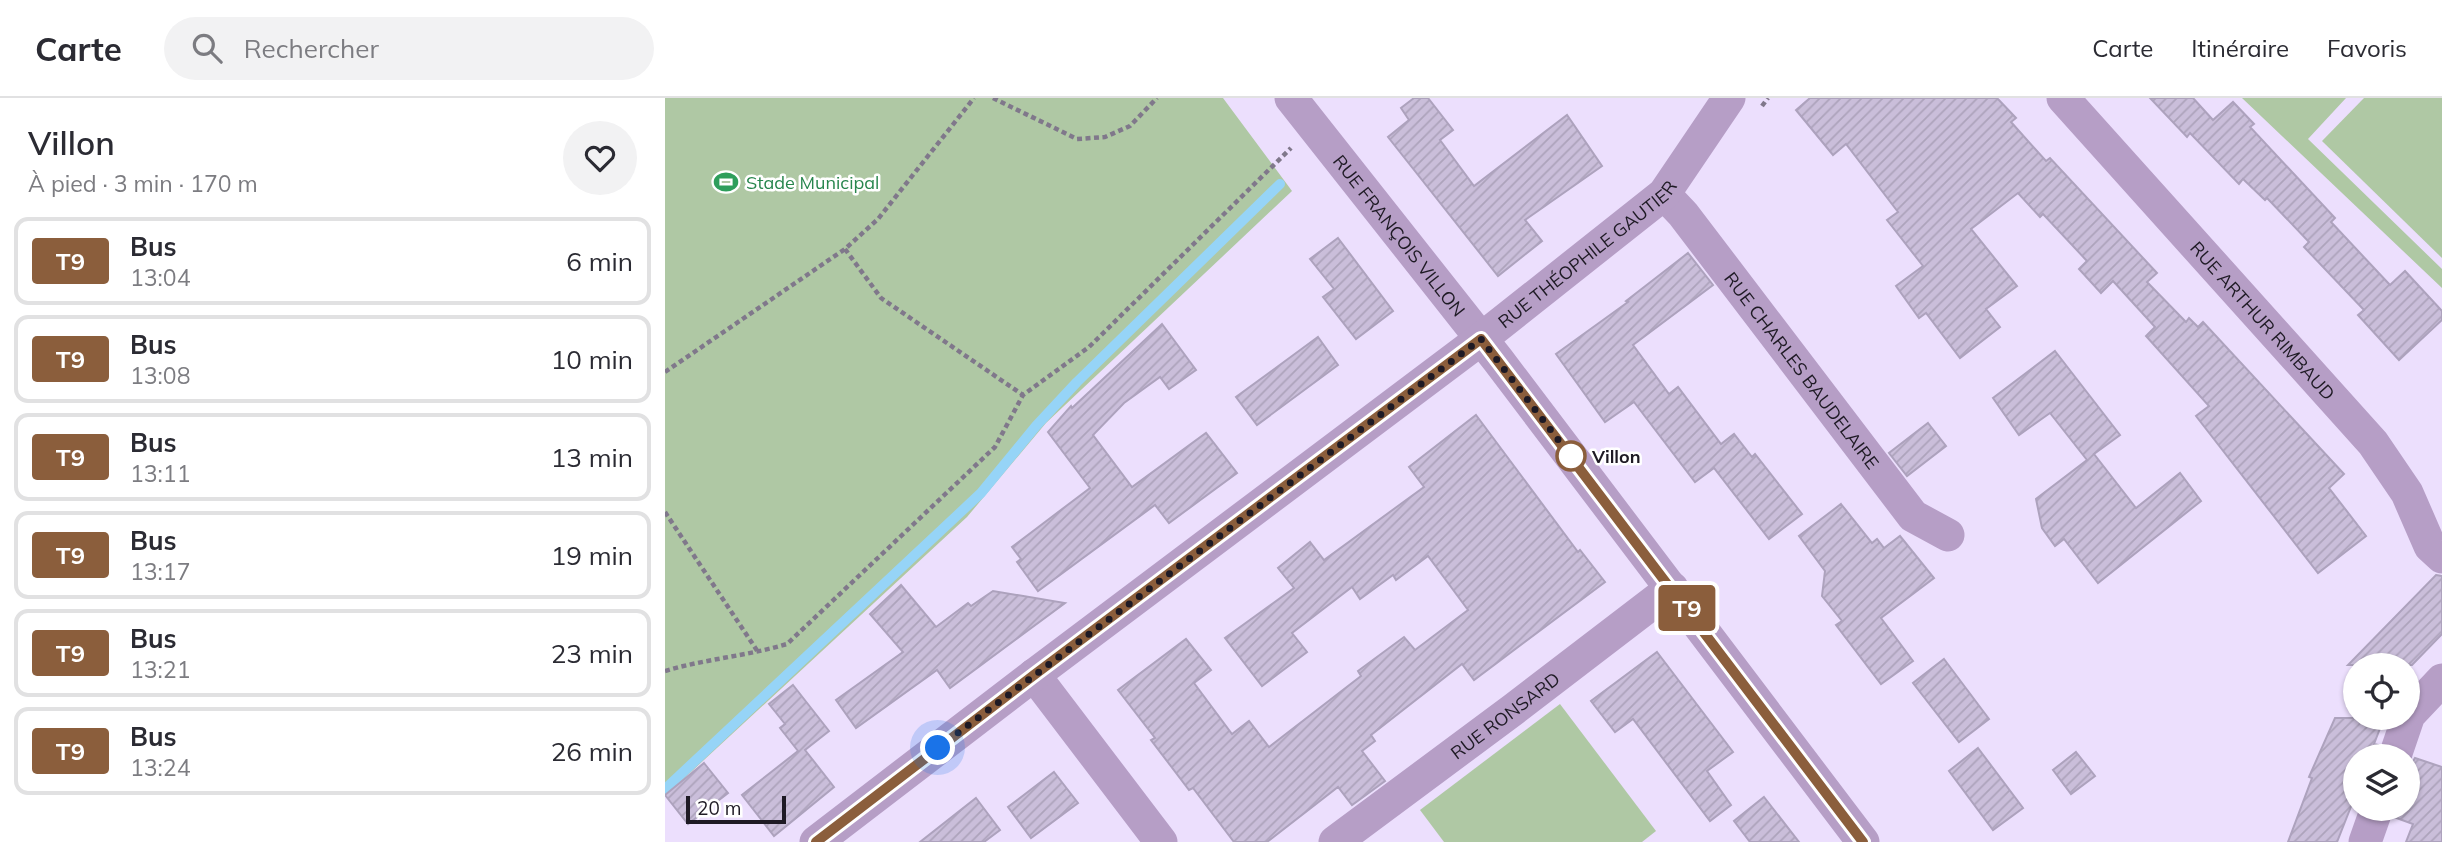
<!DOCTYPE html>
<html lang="fr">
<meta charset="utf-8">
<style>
:root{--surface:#fff;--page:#f2f2f3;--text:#2b2b33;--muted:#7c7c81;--line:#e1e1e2}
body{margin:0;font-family:Mulish,sans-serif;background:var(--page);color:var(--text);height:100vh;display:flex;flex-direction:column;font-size:26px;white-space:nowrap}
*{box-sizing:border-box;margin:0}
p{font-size:23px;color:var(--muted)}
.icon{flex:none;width:38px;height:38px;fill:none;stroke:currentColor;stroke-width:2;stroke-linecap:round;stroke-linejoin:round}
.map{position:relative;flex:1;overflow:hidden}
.sheet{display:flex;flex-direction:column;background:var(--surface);width:665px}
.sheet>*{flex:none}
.badge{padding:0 14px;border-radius:5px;font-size:24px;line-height:46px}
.fabs{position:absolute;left:1678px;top:555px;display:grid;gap:14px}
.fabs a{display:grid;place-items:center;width:77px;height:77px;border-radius:50%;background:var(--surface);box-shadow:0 2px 5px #0004;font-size:35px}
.scale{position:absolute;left:21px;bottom:18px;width:100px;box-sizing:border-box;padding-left:7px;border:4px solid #1e1a24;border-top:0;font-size:19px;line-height:24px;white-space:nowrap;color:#1e1a24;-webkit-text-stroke:5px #fff;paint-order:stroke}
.you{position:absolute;width:35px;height:35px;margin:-18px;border:5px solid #fff;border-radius:50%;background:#1a73e8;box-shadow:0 0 0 10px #1a73e833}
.map>.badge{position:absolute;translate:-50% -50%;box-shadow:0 0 0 4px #fff}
.round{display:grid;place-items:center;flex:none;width:74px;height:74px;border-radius:37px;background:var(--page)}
.head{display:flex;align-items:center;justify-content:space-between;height:119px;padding:0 28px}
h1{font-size:33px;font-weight:600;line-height:52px}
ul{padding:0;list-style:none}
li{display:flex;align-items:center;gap:21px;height:88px;margin:0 14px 10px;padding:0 14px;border:4px solid var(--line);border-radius:14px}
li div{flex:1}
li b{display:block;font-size:26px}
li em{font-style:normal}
li .badge{min-width:77px;font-weight:700;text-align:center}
header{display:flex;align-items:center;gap:42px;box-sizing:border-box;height:98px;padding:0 35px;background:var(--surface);border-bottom:2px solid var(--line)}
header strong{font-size:33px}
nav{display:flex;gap:38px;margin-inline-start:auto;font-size:24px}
.search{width:490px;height:63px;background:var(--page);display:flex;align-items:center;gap:18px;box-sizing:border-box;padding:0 24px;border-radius:38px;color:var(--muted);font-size:26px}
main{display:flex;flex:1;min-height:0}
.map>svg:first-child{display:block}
.green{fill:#afc8a4}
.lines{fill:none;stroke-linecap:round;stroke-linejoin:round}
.stream{stroke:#96d4f7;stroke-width:10}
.building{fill:url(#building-hatch);stroke:#ada2bd;stroke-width:2}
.path{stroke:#80788b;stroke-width:4.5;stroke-dasharray:5 3.5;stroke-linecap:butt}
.minor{stroke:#b69ec6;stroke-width:33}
.line-casing{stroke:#fff;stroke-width:16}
.line{stroke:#8b5e3c;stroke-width:10}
.walk{stroke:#1e1a24;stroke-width:7;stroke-dasharray:0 12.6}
.stop-dot{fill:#fff;stroke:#8b5e3c;stroke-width:3.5}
.labels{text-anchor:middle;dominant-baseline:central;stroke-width:5;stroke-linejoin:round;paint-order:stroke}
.leisure-label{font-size:18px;fill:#27864d;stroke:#fff;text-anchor:start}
.street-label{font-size:18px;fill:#1e1a24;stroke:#fff}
.stop-label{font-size:18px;font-weight:bold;fill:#1e1a24;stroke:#fff;text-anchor:start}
</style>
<header>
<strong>Carte</strong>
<div class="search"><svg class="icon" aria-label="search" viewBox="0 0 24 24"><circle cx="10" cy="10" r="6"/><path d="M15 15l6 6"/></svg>Rechercher</div>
<nav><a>Carte</a><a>Itinéraire</a><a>Favoris</a></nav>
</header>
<main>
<section class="sheet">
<div class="head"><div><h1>Villon</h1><p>À pied · 3 min · 170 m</p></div><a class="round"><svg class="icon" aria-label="heart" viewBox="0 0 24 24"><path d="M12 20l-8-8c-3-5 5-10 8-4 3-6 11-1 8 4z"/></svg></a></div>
<ul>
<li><span class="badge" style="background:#8b5e3c;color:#fff">T9</span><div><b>Bus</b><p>13:04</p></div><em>6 min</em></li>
<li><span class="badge" style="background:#8b5e3c;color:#fff">T9</span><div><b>Bus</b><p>13:08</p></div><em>10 min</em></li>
<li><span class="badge" style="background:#8b5e3c;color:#fff">T9</span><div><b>Bus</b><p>13:11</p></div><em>13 min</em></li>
<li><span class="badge" style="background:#8b5e3c;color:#fff">T9</span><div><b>Bus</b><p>13:17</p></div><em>19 min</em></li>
<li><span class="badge" style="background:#8b5e3c;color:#fff">T9</span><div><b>Bus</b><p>13:21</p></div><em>23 min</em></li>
<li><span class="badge" style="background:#8b5e3c;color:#fff">T9</span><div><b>Bus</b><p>13:24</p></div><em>26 min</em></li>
</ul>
</section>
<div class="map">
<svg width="1777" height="744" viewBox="0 0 1777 744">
<defs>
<pattern id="building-hatch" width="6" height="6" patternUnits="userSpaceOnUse" patternTransform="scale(1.75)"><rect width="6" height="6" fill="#cabeda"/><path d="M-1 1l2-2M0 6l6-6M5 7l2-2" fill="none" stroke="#ada3bb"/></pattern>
</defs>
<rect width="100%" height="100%" fill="#ecdffd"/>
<!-- green -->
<g class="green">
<path d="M0,0H558L627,93L381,325L302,419L0,698Z"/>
<path d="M1577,0H1681L1643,41L1777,171V190Z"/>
<path d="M1699,0H1777V160L1657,43Z"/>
<path d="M895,606L991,733L977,744H779L755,712Z"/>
</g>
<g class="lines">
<!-- stream -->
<path class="stream" d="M0,691L316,395L371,328L412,284L615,86"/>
</g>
<!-- building -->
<g class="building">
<path d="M749,0H763L788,32L775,42L809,88L902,17L937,68L860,122L877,143L833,178L723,39L744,22L736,10Z"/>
<path d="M1145,0H1332L1351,20L1346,24L1381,63L1385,60L1492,175L1482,184L1521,224L1524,220L1533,229L1538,224L1679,376L1664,390L1701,438L1653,475L1531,318L1544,308L1481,238L1490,229L1448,183L1436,195L1414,171L1422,163L1378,116L1375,119L1353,95L1306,131L1352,188L1321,211L1335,229L1295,260L1261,215L1254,220L1231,188L1258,168L1222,122L1233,114L1181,46L1168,57L1131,12Z"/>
<path d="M1485,0H1528L1548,22L1568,4L1589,26L1585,29L1670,120L1666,124L1725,187L1740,173L1777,213V222L1734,262L1693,217L1699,212L1639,149L1644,144L1602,100L1600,102L1578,81L1574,86L1525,35L1522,39Z"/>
<path d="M673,140L728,213L691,241L658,199L669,191L645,161Z"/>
<path d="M1023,155L1048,187L968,247L1004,296L1013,289L1056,346L1069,336L1087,359L1090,356L1137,416L1104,441L1049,370L1030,384L969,304L940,324L891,256L963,204L961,203Z"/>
<path d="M497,226L531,272L504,291L495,279L459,305L428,337L467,389L541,335L572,375L504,425L490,407L373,493L352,464L356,461L347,449L425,390L383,334L406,308L407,310Z"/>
<path d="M653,239L673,267L592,327L571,299Z"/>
<path d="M1390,253L1455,337L1429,356L1471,410L1515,375L1536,403L1433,485L1399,441L1390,448L1377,430L1371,401L1422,362L1385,315L1354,337L1328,300Z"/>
<path d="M811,317L913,454L915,452L940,484L809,582L797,566L706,637L710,643L697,653L720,683L687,707L673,689L602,744H569L528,690L524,692L486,642L490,640L453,592L521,541L546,572L529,585L567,636L584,623L604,649L696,578L693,573L739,539L750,552L803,512L763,458L731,482L728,477L695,501L687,489L627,535L642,554L597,588L560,540L629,490L613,470L645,444L659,462L759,389L744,369Z"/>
<path d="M1263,325L1281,348L1242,378L1224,355Z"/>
<path d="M1176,406L1207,445L1212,441L1219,450L1235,438L1269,480L1216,520L1248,563L1216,586L1171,527L1177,523L1157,498L1160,473L1134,438Z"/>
<path d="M1771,477L1777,478V536L1747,567H1683Z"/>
<path d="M236,487L271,529L303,505L306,508L328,493L400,505L285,590L272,572L191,630L171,602L238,554L205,516Z"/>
<path d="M992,554L1068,654L1042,673L1066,707L1045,723L968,621L950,634L926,603Z"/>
<path d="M1279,561L1324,621L1294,644L1248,585Z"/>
<path d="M128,587L164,633L140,652L169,689L109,738L77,697L133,653L115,630L120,626L104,606Z"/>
<path d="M1670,620H1719L1709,646L1713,647L1711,658H1690V702L1689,701L1672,744H1623L1647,680L1644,679Z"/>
<path d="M1313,650L1358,710L1328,732L1284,673Z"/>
<path d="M1411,654L1430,678L1406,696L1388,672Z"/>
<path d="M1750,660L1777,669V744H1741L1748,726L1729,719L1731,710H1743V672Z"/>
<path d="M39,665L63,695L23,726L0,697Z"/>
<path d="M389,674L413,705L366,740L343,709Z"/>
<path d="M1099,699L1134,744H1085L1069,723Z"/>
<path d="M311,700L335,732L319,744H255Z"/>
</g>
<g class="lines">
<!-- path -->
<g class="path">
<path d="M328,0L412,41L440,39L465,28L492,0"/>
<path d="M1097,8L1103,0"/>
<path d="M180,151L216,200L358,297"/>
<path d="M0,274L180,151L213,121L309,0"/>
<path d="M0,414L93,554"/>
<path d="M0,573C40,561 82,558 122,546L330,349L358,297L424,249L626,50"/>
</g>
<!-- minor -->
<g class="minor">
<path id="s1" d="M626,0L833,262L1198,744"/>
<path id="s2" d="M1398,0L1708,345L1742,395L1765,448L1777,459"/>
<path id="s3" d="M999,96L1018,116L1248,418L1283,437"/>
<path d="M369,577L496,744"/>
<path d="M1730,658L1744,617L1777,582"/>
<path id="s4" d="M151,744L369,577L816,241L999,96L1064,0"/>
<path id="s5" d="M670,744L849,611L1007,490"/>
<path d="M1700,744L1712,710"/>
</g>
</g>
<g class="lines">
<!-- line casing -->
<g class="line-casing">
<path id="line" d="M151,744L369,577L816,241L1198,744"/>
</g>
<!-- line -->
<use href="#line" class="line"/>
<!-- walk -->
<path class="walk" d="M273,650L816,241L911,365L906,358"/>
</g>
<!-- icons -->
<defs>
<g id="stadium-bare" transform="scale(1.89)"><path d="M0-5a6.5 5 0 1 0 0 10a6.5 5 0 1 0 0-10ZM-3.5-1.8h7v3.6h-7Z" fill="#2e9e5b" stroke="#fff" stroke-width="2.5" paint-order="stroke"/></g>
</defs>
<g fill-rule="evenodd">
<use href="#stadium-bare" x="61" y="84"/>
</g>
<!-- markers -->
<circle class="stop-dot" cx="906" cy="358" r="14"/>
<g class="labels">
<!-- leisure labels -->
<g class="leisure-label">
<text x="81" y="84">Stade Municipal</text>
</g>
<!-- street labels -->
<g class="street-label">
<text stroke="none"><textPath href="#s1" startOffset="175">RUE FRANÇOIS VILLON</textPath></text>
<text stroke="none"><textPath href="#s4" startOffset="970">RUE THÉOPHILE GAUTIER</textPath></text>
<text stroke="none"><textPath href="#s2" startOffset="299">RUE ARTHUR RIMBAUD</textPath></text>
<text stroke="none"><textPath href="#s3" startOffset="224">RUE CHARLES BAUDELAIRE</textPath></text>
<text stroke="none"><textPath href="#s5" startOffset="212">RUE RONSARD</textPath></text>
</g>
<!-- stop labels -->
<g class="stop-label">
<text x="927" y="358">Villon</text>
</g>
</g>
</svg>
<div class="fabs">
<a><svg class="icon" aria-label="locate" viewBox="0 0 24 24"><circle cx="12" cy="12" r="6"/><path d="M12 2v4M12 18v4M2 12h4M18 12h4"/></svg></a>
<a><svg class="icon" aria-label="layers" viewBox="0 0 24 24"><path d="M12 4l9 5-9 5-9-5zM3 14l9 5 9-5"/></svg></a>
</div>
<div class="scale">20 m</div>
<div class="you" style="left:273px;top:650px"></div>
<b class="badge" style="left:1022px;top:510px;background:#8b5e3c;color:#fff">T9</b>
</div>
</main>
